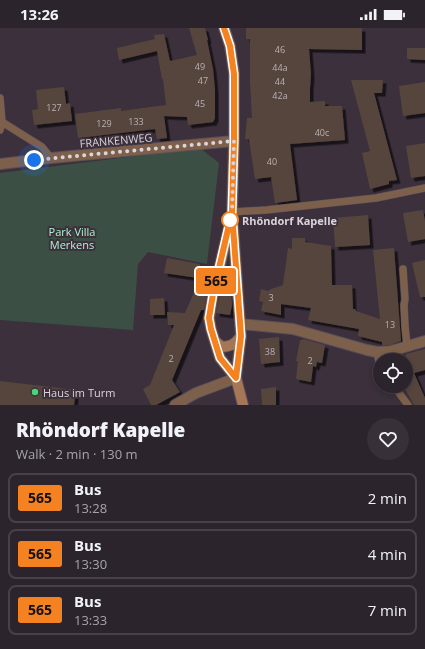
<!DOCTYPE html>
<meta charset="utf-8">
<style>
:root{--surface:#2c242d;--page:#383039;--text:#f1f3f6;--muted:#a6a4aa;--line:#484149}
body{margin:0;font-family:"Open Sans",sans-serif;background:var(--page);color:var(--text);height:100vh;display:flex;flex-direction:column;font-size:15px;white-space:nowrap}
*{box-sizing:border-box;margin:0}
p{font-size:13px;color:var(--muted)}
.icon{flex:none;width:22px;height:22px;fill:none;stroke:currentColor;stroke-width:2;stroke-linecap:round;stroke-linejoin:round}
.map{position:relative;height:377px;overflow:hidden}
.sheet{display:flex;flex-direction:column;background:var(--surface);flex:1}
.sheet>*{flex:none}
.badge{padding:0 8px;border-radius:3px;font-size:14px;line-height:26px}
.buttons{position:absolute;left:373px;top:325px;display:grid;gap:8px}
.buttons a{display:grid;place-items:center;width:40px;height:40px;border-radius:50%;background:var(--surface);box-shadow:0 2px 6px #0003,0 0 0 1px var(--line);font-size:20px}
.you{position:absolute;width:20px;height:20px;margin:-10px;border:3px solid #fff;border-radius:50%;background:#1a73e8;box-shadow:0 0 0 6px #1a73e833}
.map>.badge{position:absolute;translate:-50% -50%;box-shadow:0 0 0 2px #fff}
.round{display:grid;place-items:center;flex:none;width:42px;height:42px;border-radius:21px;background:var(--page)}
.summary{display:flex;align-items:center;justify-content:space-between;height:68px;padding:0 16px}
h1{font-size:19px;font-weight:800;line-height:30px}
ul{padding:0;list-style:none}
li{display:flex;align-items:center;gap:12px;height:50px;margin:0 8px 6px;padding:0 8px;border:2px solid var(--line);border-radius:8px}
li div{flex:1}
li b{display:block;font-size:15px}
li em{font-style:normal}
li .badge{min-width:44px;font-weight:700;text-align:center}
.status{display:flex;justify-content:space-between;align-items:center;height:28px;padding:0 20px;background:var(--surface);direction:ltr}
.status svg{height:11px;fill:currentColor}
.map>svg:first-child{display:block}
.green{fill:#3c4f45}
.building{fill:#56453e;filter:url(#shadow)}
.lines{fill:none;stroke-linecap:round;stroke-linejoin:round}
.lane-casing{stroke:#584e59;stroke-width:8}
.street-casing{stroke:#584e59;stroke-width:12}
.secondary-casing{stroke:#584e59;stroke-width:12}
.lane{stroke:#7d604b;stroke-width:7}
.street{stroke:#7d604b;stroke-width:10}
.secondary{stroke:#a57756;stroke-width:10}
.line-casing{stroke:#fff;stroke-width:9}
.line{stroke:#f58220;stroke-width:6}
.walk{stroke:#dbd4db;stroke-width:4;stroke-dasharray:0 7.2}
.stop-dot{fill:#fff;stroke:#f58220;stroke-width:2}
.poi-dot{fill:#4ad677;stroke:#3b303c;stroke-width:1.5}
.labels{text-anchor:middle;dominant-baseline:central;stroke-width:4;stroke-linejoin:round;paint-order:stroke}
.number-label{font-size:9px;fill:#bab0b4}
.street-label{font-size:11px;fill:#dbd4db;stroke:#3b303c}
.stop-label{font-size:11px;font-weight:bold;fill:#dbd4db;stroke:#3b303c;text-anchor:start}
.park-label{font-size:11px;fill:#b1f1d0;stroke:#3b303c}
.poi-label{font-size:11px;fill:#dbd4db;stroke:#3b303c;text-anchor:start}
</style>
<div class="status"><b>13:26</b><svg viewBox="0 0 49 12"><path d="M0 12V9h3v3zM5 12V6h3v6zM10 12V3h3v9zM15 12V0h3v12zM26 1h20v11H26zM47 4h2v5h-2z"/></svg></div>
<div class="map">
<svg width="425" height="377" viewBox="0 0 425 377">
<defs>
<filter id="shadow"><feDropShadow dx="3.5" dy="3.5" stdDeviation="0" flood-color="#0009"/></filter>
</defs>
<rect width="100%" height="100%" fill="#3b303c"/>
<!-- green -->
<path class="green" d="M200,120L219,135L207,236L148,224L138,236L133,302L0,292V145Z"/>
<!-- building -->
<g class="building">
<path d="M189,0H205L208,12H207L213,41L215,62V90L213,94L188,97L187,89L164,88L167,110L157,111L155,101L78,110L75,86L121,80V83L166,77L163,51H162L157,23L119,32L117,20L155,11L154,7L164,6L170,33L197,27Z"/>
<path d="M246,0H362V22L309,21L311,46L310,60V74L325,73V78H342L345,112L290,116L297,172L275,175L271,149L255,151L249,111H245L247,90H252L250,54V11H246Z"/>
<path d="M407,20H425V32L407,31Z"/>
<path d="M351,52H383L382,65H374L397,152L389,153V156L370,161L362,125L370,123Z"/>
<path d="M425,54V85L403,88L399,58Z"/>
<path d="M64,59L66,76L70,75L72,93L34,97L32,82L38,81L36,62Z"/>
<path d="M425,115V148L411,150L406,118Z"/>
<path d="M423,182L425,193V211L408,214L403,185Z"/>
<path d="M368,187L370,217L335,219L333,190Z"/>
<path d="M292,210H305V214L331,218L332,257H352L353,281H355L356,283L380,291L373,222L394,220L401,313L390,317H382V314L358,308L359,301L308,292L311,280L281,276V287L261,283L263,274L259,273L261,261L268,263L271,261L283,257L288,220L292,221Z"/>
<path d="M167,230L200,236L198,250L164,245Z"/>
<path d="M425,232V269H420L412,235Z"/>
<path d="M224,260L231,262L232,277L230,287L216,285L220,266Z"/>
<path d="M195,262L207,265L204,282H201L172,352L180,364L156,377H151L143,361L150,357L174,297H168L167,284L185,285Z"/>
<path d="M164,270L165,287H150V271Z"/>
<path d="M279,309L280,334L261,336L259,311Z"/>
<path d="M303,311L325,317L322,335L317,334L316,339L313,338L311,354L296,351L298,333H296L300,312H302Z"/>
<path d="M425,321V342L414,345L425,370V377H414L406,363V326Z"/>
<path d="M0,353L76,362L74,377H0Z"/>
<path d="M276,359V377H262L261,361Z"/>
</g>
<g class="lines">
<!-- lane casing -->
<g class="lane-casing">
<g id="lane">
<path d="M0,70L2,94"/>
<path d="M0,102L2,94L42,119L51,130"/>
<path d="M232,184L266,182L376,170L425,160"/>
<path d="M403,241L405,271L404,277L405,298L407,318"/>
<path d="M377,324L380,339"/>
<path d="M394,358L408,377"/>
</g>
</g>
<!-- street casing -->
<g class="street-casing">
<g id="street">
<path d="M0,136L51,130L234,113"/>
<path d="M240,296L293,301L367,322L377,324L391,323L425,313"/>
<path d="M175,377L196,365L236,350"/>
</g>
</g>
<!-- secondary casing -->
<g class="secondary-casing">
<g id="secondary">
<path d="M224,0L230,18L234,45V113L232,184L241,308L236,350"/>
<path d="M230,195L213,266L209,290L211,301L220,330L236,350L243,377"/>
<path d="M215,313L222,319C232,318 235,316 241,308"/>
</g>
</g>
<!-- lane -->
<use href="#lane" class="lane"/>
<!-- street -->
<use href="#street" class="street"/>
<!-- secondary -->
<use href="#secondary" class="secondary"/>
</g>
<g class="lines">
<!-- line casing -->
<g class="line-casing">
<path id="line" d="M224,0L230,18L234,46V113L232,184L213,266L209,290L211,301L220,330L236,350L241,308L233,198"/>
</g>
<!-- line -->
<use href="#line" class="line"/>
<!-- walk -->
<path class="walk" d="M34,132L234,113L232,184L230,196V192"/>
</g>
<!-- markers -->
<circle class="stop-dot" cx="230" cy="192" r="8"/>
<circle class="poi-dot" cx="35" cy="364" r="4"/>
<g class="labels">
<!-- number labels -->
<g class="number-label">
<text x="280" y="21">46</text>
<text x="200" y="38">49</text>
<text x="280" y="39">44a</text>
<text x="203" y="52">47</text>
<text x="280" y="53">44</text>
<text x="280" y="67">42a</text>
<text x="200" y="75">45</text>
<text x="54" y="79">127</text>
<text x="136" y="93">133</text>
<text x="104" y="95">129</text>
<text x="322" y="104">40c</text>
<text x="272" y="133">40</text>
<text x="271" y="269">3</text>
<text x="390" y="296">13</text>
<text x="270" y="323">38</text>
<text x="171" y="330">2</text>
<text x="310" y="332">2</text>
</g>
<!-- street labels -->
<g class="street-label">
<text transform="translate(116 112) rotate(-5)">FRANKENWEG</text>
</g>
<!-- stop labels -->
<g class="stop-label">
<text x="242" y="192">Rhöndorf Kapelle</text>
</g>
<!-- park labels -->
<g class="park-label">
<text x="72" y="203">Park Villa<tspan x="72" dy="13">Merkens</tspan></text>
</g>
<!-- poi labels -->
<g class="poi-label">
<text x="43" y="364">Haus im Turm</text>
</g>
</g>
</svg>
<div class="buttons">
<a><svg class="icon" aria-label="locate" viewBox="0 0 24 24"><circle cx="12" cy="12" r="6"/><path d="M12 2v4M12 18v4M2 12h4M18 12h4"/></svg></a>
</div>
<div class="you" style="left:34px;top:132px"></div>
<b class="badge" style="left:216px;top:253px;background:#f58220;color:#111">565</b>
</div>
<section class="sheet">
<div class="summary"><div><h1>Rhöndorf Kapelle</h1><p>Walk · 2 min · 130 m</p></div><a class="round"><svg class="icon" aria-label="heart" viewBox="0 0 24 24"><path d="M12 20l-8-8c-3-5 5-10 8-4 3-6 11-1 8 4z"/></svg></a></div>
<ul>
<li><span class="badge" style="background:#f58220;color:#111">565</span><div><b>Bus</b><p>13:28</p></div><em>2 min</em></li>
<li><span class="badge" style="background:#f58220;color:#111">565</span><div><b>Bus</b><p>13:30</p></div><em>4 min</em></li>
<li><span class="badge" style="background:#f58220;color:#111">565</span><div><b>Bus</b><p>13:33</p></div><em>7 min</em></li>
</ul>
</section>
